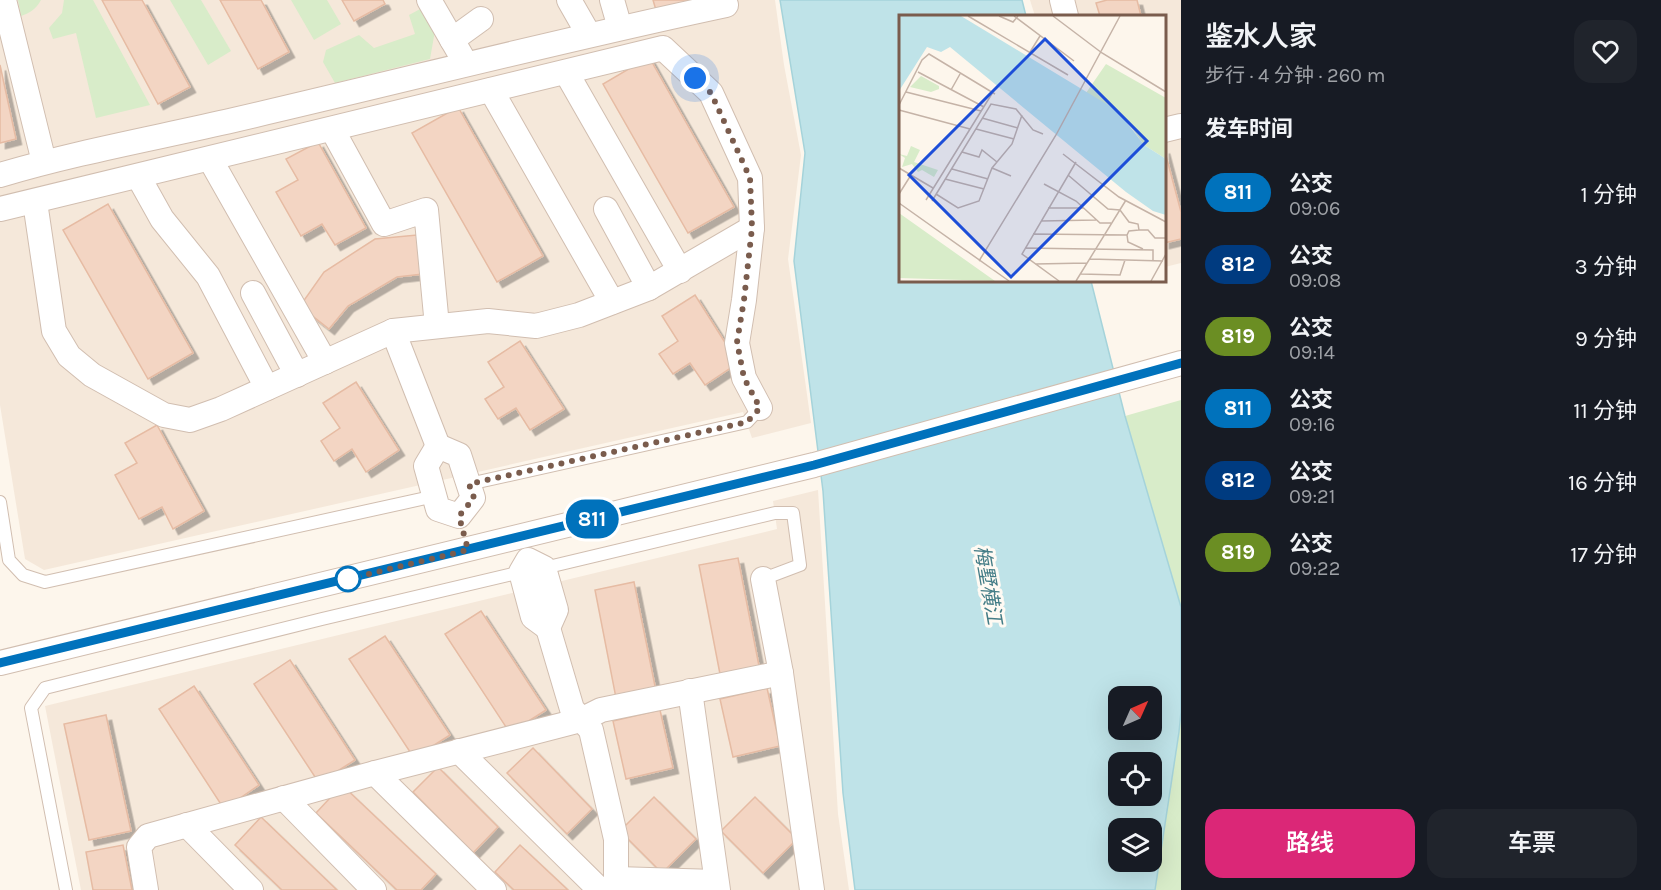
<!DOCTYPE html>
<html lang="zh">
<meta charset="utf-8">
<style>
:root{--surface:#171b24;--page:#20242c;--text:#f1f3f6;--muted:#9ea1a6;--accent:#db2777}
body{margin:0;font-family:Karla,"Noto Sans SC",sans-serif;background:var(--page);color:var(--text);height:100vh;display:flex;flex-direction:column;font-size:22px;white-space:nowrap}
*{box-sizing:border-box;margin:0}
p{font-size:20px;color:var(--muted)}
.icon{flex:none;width:33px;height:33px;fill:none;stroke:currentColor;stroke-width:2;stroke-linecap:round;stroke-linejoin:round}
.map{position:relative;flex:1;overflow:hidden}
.sheet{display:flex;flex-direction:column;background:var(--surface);width:480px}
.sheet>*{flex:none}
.badge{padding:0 12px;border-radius:20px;font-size:21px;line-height:39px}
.needle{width:39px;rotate:45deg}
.buttons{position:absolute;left:1108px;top:686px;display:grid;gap:12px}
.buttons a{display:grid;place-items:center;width:54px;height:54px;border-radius:12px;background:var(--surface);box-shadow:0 6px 24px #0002;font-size:30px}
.you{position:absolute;width:30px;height:30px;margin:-15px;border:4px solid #fff;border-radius:50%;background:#1a73e8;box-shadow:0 0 0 9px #1a73e833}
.map>.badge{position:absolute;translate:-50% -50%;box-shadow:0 0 0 3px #fff}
h2{padding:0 24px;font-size:22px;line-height:54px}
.round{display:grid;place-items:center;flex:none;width:63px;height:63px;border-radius:18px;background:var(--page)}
.headline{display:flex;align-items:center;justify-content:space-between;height:102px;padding:0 24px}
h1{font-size:28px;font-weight:600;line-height:45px}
.button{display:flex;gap:12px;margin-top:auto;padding:12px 24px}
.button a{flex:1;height:69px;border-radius:18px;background:var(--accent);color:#fff;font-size:24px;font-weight:600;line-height:69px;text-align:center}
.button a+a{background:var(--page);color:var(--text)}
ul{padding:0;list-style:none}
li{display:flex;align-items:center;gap:18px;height:72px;padding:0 24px}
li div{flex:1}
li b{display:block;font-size:22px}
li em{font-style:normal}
li .badge{min-width:66px;font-weight:700;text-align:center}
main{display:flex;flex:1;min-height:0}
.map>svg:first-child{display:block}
.residential{fill:#f5e8da}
.green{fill:#d8ecc9}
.water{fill:#bfe3e8;stroke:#a5d3da;stroke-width:1.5;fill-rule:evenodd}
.building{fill:#f3d5c3;stroke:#e6bba3;stroke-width:1.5;filter:url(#shadow)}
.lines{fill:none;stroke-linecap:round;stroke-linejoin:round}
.service-casing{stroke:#d1beb0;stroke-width:14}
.minor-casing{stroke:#d1beb0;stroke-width:26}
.service{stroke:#fff;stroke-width:12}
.minor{stroke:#fff;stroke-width:24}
.line-casing{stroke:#fff;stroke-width:14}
.line{stroke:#0072bc;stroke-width:9}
.walk{stroke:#7a5c4d;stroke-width:6;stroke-dasharray:0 10.8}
.stop-dot{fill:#fff;stroke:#0072bc;stroke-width:3}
.labels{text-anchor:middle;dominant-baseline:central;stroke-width:6;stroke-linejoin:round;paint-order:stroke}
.water-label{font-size:20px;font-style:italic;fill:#437c86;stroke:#fffaf3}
.inset-road{fill:none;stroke:#c5b3a7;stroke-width:1.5}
.view{fill:#1d4ed8;fill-opacity:0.15;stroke:#1d4ed8;stroke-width:3}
.inset-edge{fill:none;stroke:#7a5c4d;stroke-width:3}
</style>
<main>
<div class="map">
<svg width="1181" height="890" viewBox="0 0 1181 890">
<defs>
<filter id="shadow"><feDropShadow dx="5.5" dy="5.5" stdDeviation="0" flood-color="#0004"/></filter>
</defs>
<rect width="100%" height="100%" fill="#fdf6ec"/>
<!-- residential -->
<g class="residential">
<path d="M0,0H775L784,65L801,155L788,259L811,423L752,438L743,412L44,570L25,559L0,405Z"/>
<path d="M1030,0H1181V263L1165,267L1164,16H1035Z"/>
<path d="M818,490L838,814L849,890H81L45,706L777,529L773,501Z"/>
</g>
<!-- green -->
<g class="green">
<path d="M18,0H41C36,9 30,13 21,16Z"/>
<path d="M64,0H93L150,105L96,118L76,33L53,39L49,28L62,13Z"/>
<path d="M170,0H201L231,51L208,65Z"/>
<path d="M291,0H327L341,24L314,40Z"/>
<path d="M422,8L436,25L430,59L335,83L323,62L326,50L359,35L374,48L415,34L409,15Z"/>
<path d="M1181,400V607L1125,416Z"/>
<path d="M1181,712V890H1155L1179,733Z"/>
</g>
<!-- water -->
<path class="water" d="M780,0H1022L1026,16H900V280L1091,281L1125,416L1181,607V712L1179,732L1155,890H855L843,793L823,491L794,261L805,153ZM1119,696H1152V729H1119ZM1119,762H1152V795H1119ZM1119,828H1152V861H1119Z"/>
<!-- building -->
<g class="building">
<path d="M102,0H142L190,87L158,104Z"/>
<path d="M220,0H261L289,52L258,69Z"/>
<path d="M342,0H383L385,4L354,21Z"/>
<path d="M653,0H710L658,17Z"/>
<path d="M1107,0H1137L1141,16H1100L1096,3Z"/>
<path d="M649,57L734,207L688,233L603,84Z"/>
<path d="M0,65L16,139L0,143Z"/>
<path d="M458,107L543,256L497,282L412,133Z"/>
<path d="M318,142L366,228L335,245L322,224L301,236L276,192L298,180L286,159Z"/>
<path d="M1164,148L1181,212V239L1164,243Z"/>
<path d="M108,204L193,353L148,379L63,230Z"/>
<path d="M417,235L423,274L397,277L348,306L329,329L300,306L324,272L375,239Z"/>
<path d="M695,295L738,363L705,385L690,363L673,374L659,354L678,341L662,316Z"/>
<path d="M520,341L564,409L530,430L516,408L498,419L485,399L504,387L488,362Z"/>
<path d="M356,382L399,450L366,472L352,449L334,461L321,441L340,428L323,403Z"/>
<path d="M157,425L204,511L173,529L162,507L139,519L115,475L137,463L125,443Z"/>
<path d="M738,558L759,666L720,674L699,565Z"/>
<path d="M634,582L656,691L616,698L595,590Z"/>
<path d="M481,611L546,710L510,733L445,634Z"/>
<path d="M385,636L450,735L414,758L349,659Z"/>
<path d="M290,660L355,760L319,783L254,684Z"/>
<path d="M194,686L259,785L224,809L159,709Z"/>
<path d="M767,688L780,746L733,757L720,699Z"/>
<path d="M660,710L673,768L626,779L613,721Z"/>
<path d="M106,715L131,831L89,840L64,724Z"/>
<path d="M533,748L592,809L567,834L507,773Z"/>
<path d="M438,767L498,827L473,853L413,792Z"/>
<path d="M342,785L436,874L421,890H397L316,813Z"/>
<path d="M654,797L696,839L662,873L620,831Z"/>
<path d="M755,797L797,839L763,873L721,831Z"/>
<path d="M261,817L337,890H282L235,845Z"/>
<path d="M123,845L132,890H93L86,852Z"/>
<path d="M520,845L568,890H514L495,872Z"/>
</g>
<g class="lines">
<!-- service casing -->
<g class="service-casing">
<g id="service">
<path d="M469,484L747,422L760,408"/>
<path d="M0,502L9,560L23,575L45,582L435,496"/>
<path d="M544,568L775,513H793L800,565L763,579"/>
<path d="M66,890L31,708L45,688L322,619L521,572"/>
</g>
</g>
<!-- minor casing -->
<g class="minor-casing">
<g id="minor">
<path d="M4,0L44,162"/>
<path d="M429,0L466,64"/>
<path d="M569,0L589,35"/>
<path d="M612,0L620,28"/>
<path d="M1062,0L1066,16"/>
<path d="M452,40L481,19"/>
<path d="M566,72L680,271"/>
<path d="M491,90L612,302"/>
<path d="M332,129L384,224L426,210L437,326"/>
<path d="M1164,130L1181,126"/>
<path d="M210,159L325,362"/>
<path d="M0,175C77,152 156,138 234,120C398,82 561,40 726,5"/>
<path d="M138,176L162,219L208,276L267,388"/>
<path d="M35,202L54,331L69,356L92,375L164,415L190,420L221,409L393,331L488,321L536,326L579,315L649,288L752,228"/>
<path d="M0,209L663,48L711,93L750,178L752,228L744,300L737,343L744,378L760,408"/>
<path d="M606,209L649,288"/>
<path d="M253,293L297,375"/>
<path d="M393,331L438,446"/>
<path d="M438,446L459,455L473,498L459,516L438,509L426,466Z"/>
<path d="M528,560L544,568L556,610L548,628L533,617L521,572Z"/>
<path d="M763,579L781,673L812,890"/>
<path d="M548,628L572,709L591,730L616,839V890"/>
<path d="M0,663L814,465L1181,363"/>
<path d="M690,691L718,890"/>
<path d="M459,751L600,890"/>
<path d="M375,773L494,890"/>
<path d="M284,798L374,890"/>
<path d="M187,825L251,890"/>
<path d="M616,879L716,882"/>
<path d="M146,890L139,847L148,836L375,773L581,720L601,710L781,673"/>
</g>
</g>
<!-- service -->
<use href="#service" class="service"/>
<!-- minor -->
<use href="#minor" class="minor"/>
</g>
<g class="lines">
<!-- line casing -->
<g class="line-casing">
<path id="line" d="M0,663L814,465L1181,363"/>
</g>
<!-- line -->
<use href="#line" class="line"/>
<!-- walk -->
<path class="walk" d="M348,579L468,550L459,516L474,498L469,484L747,422L760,408L744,378L737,342L744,300L752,228L750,178L711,93L695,78"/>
</g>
<!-- markers -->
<circle class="stop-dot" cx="348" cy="579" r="12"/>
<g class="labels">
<!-- water labels -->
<g class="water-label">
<text transform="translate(988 585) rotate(80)">梅墅横江</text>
</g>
</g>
<!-- overview -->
<g transform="translate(899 15)">
<rect width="267" height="267" fill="#fdf6ec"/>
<path d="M207,49L267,83V144L245,130L230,109L187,78ZM22,61L40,71V74L32,77L11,72ZM12,131L21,135L15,147L39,155L35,162L23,155L19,157L13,149L3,152L6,143L0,139L8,141ZM0,198L96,266L0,263Z" fill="#d8ecc9"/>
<path d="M0,1H62L219,96L245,130L267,144V200L254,196L227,177L51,32L42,37L28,32L0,76Z" fill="#bfe3e8"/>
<path class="inset-road" d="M69,1L169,60M100,1L114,7L119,1M115,1L175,46M154,1L203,38L267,77M131,37L141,21M19,57L85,92M52,75L61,59M7,77L82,96M0,90L23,45L30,39L96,79M0,95L71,114M83,103L119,113M77,114L115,124M63,137L80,142L83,135L98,147M164,139L220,182L267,207M0,153L34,173M93,153L112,161M53,154L89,164M169,160L209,194L221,195L230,207L239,209L240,215H249L256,223H267M46,164L85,174M145,169L177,186L201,208H212M0,179L12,160M37,179L59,193L80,186L93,153L113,129L123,100M27,185L94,77M33,186L92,89L117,94L134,115L144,119M0,188L110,266M149,193H185M142,206L197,205M134,219L228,220L230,216L240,215M228,220L229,227L244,234M126,233L254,235V245M191,244L264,246M80,246L157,120L221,1M136,249L188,248M182,259L221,260L226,245M160,266L123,239L177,147M177,266L227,185M252,266L267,239"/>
<path class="view" d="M146,24L248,126L112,262L10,160Z"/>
<rect width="267" height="267" class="inset-edge"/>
</g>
</svg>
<div class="buttons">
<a><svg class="needle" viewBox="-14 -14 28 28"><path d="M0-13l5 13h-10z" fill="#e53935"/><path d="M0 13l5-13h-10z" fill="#9ea1a6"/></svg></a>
<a><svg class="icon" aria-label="locate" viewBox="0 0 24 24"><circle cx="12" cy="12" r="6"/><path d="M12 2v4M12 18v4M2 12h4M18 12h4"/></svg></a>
<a><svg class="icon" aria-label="layers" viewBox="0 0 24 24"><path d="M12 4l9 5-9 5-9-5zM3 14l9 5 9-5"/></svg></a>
</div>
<div class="you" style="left:695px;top:78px"></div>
<b class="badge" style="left:592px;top:519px;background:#0072bc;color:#fff">811</b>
</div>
<section class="sheet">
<div class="headline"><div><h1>鉴水人家</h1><p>步行 · 4 分钟 · 260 m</p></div><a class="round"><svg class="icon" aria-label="heart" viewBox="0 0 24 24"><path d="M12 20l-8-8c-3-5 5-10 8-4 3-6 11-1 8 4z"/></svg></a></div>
<h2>发车时间</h2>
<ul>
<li><span class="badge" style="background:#0072bc;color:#fff">811</span><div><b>公交</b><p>09:06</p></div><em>1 分钟</em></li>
<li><span class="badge" style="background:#003b80;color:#fff">812</span><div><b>公交</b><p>09:08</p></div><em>3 分钟</em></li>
<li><span class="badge" style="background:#6b8e23;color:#fff">819</span><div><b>公交</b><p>09:14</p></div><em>9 分钟</em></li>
<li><span class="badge" style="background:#0072bc;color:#fff">811</span><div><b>公交</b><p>09:16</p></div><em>11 分钟</em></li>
<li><span class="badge" style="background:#003b80;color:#fff">812</span><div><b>公交</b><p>09:21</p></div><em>16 分钟</em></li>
<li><span class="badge" style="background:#6b8e23;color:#fff">819</span><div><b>公交</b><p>09:22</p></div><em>17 分钟</em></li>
</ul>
<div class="button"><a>路线</a><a>车票</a></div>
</section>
</main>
